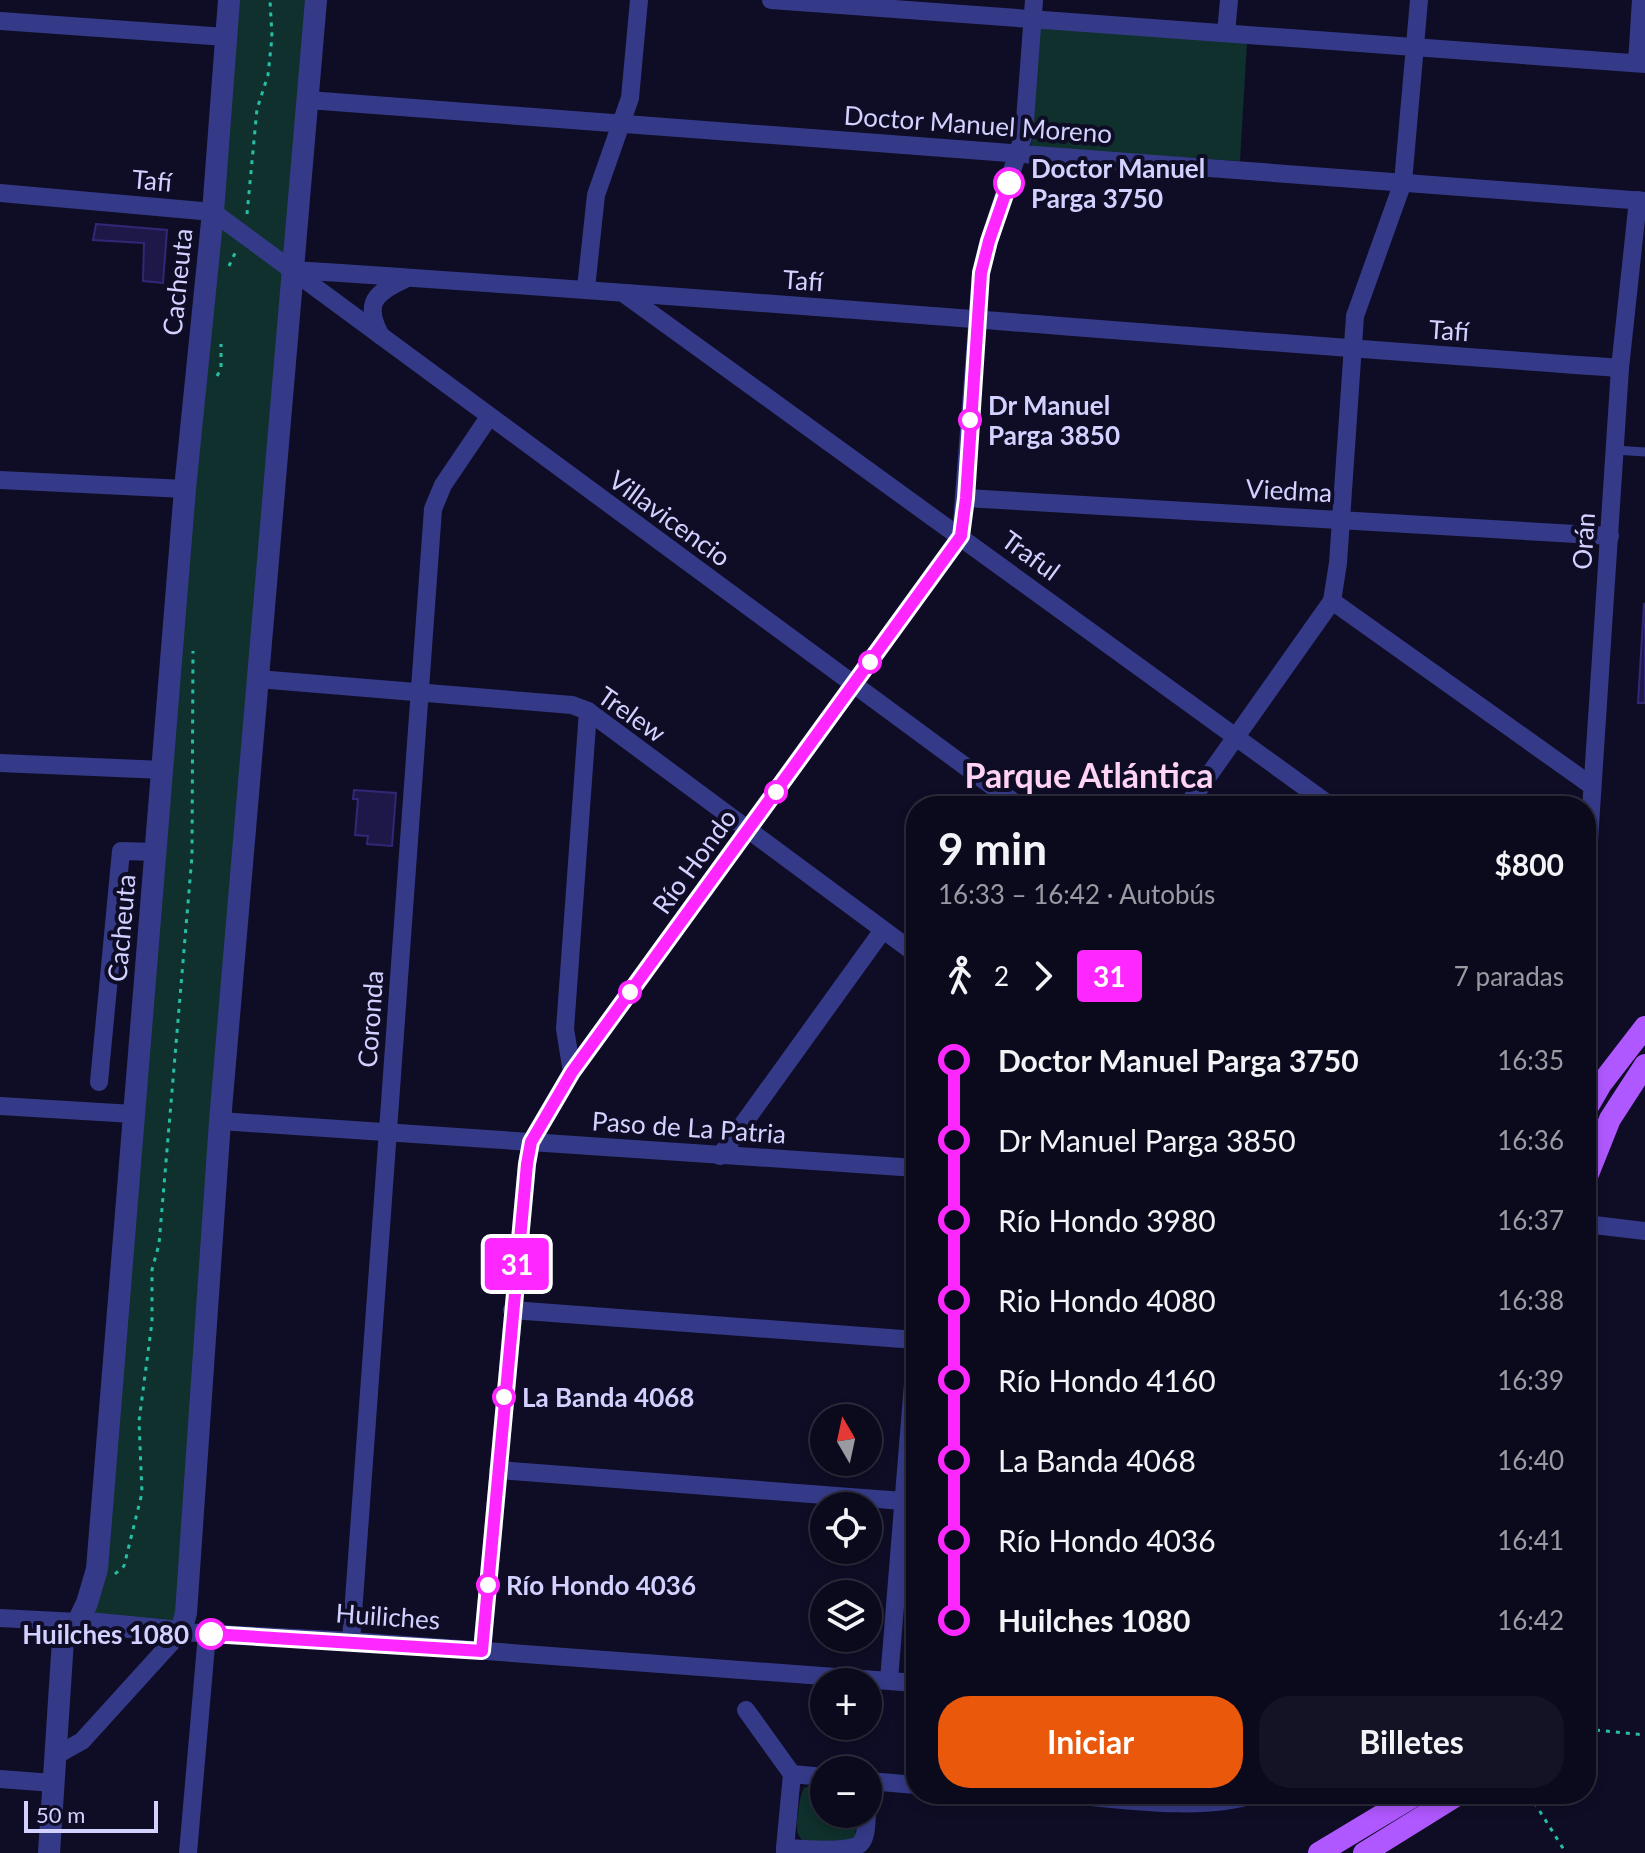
<!DOCTYPE html>
<html lang="es">
<meta charset="utf-8">
<style>
:root{--surface:#0b0a1c;--page:#141325;--text:#f1f3f6;--muted:#9a9aa3;--line:#2b2b3b;--accent:#ea580c}
body{margin:0;font-family:Lato,sans-serif;background:var(--page);color:var(--text);height:100vh;display:flex;flex-direction:column;font-size:30px;white-space:nowrap}
*{box-sizing:border-box;margin:0}
p{font-size:26px;color:var(--muted)}
.icon{flex:none;width:44px;height:44px;fill:none;stroke:currentColor;stroke-width:2;stroke-linecap:round;stroke-linejoin:round}
.map{position:relative;flex:1;overflow:hidden}
.side{position:absolute;left:906px;top:796px;width:690px;height:1008px;display:flex;flex-direction:column;background:var(--surface);border-radius:32px;box-shadow:0 4px 12px #0003,0 0 0 2px var(--line)}
.side>*{flex:none}
.badge{padding:0 16px;border-radius:6px;font-size:28px;line-height:52px}
.needle{width:52px;rotate:351deg}
.buttons{position:absolute;left:810px;top:1404px;display:grid;gap:16px}
.buttons a{display:grid;place-items:center;width:72px;height:72px;border-radius:50%;background:var(--surface);box-shadow:0 4px 12px #0003,0 0 0 2px var(--line);font-size:40px}
.scale{position:absolute;left:24px;bottom:20px;width:134px;box-sizing:border-box;padding-left:8px;border:4px solid #d2d1ff;border-top:0;font-size:22px;line-height:28px;white-space:nowrap;color:#d2d1ff;-webkit-text-stroke:6px #0f0d26;paint-order:stroke}
.map>.badge{position:absolute;translate:-50% -50%;box-shadow:0 0 0 4px #fff}
.legs{display:flex;align-items:center;gap:12px;height:88px;padding:0 32px;font-size:26px}
.legs p{margin-inline-start:auto}
.head{display:flex;align-items:center;justify-content:space-between;height:136px;padding:0 32px}
h1{font-size:44px;font-weight:700;line-height:60px}
.button{display:flex;gap:16px;margin-top:auto;padding:16px 32px}
.button a{flex:1;height:92px;border-radius:32px;background:var(--accent);color:#fff;font-size:32px;font-weight:700;line-height:92px;text-align:center}
.button a+a{background:var(--page);color:var(--text)}
ul{padding:0 32px;list-style:none}
li{display:flex;align-items:center;gap:28px;height:80px;font-size:30px}
li i{display:grid;place-items:center;width:12px;height:100%;margin:0 10px;background:currentColor}
li i::after{content:'';width:20px;height:20px;margin:-10px;border:6px solid;border-radius:50%;background:var(--surface)}
li p{margin-inline-start:auto}
li:first-child i{background:linear-gradient(#0000 50%,currentColor 0)}
li:last-child i{background:linear-gradient(currentColor 50%,#0000 0)}
.map>svg:first-child{display:block}
.green{fill:#0f302c}
.building{fill:#1d1848;stroke:#302876;stroke-width:2}
.lines{fill:none;stroke-linecap:round;stroke-linejoin:round}
.path{stroke:#26bfa6;stroke-width:3;stroke-dasharray:4 6;stroke-linecap:butt}
.service{stroke:#353a88;stroke-width:9}
.minor{stroke:#353a88;stroke-width:18}
.tertiary{stroke:#353a88;stroke-width:22}
.primary{stroke:#b058ff;stroke-width:22}
.line-1-casing{stroke:#fff;stroke-width:18}
.line-1{stroke:#fe27ff;stroke-width:12}
.stop-1-dot{fill:#fff;stroke:#fe27ff;stroke-width:4}
.labels{text-anchor:middle;dominant-baseline:central;stroke-width:8;stroke-linejoin:round;paint-order:stroke}
.street-label{font-size:26px;fill:#d2d1ff;stroke:#0f0d26}
.stop-label{font-size:26px;font-weight:bold;fill:#d2d1ff;stroke:#0f0d26;text-anchor:start}
.district-label{font-size:34px;font-weight:bold;fill:#ffd3f4;stroke:#0f0d26}
</style>
<div class="map">
<svg width="1645" height="1853" viewBox="0 0 1645 1853">
<rect width="100%" height="100%" fill="#0f0d26"/>
<!-- green -->
<g class="green">
<path d="M229,0H316L181,1632L78,1622L87,1603Z"/>
<path d="M1038,25L1247,42L1240,161L1031,148Z"/>
<path d="M812,1785L824,1786V1814H857L855,1838L847,1844C824,1844 793,1853 797,1819C799,1808 799,1798 804,1788Z"/>
</g>
<!-- building -->
<g class="building">
<path d="M96,224L167,230L163,283L143,281L144,243L93,240Z"/>
<path d="M1644,604H1645V703H1638Z"/>
<path d="M354,790L396,793L392,846L367,844L368,836L355,835L358,799H353Z"/>
</g>
<g class="lines">
<!-- path -->
<g class="path">
<path d="M247,214L257,109L268,75L272,37L270,0"/>
<path d="M229,266L236,251"/>
<path d="M217,376L221,369V344"/>
<path d="M115,1574L124,1566L142,1493L139,1421L152,1322V1270L159,1244L192,856L193,651"/>
<path d="M1586,1729L1645,1735"/>
<path d="M1529,1794L1566,1853"/>
</g>
<!-- service -->
<path class="service" d="M1615,450L1645,452"/>
<!-- minor -->
<g class="minor">
<path d="M771,0L1645,64"/>
<path d="M0,21L226,37"/>
<path d="M1226,33L1229,0"/>
<path d="M1637,63L1641,0"/>
<path d="M308,100L1645,201"/>
<path d="M0,193L213,212L1019,806"/>
<path d="M293,270C736,298 1178,337 1620,368"/>
<path d="M586,288L596,195L630,98L639,0"/>
<path d="M623,293L1331,806"/>
<path d="M381,336C363,303 375,293 405,279"/>
<path d="M0,480L185,489"/>
<path d="M966,498L1610,536"/>
<path d="M1332,601L1592,786"/>
<path d="M258,679L572,705L588,711L916,954"/>
<path d="M0,763L163,770"/>
<path d="M1187,806L1332,601L1338,563L1355,316L1403,182L1419,0"/>
<path d="M1586,886L1620,368L1638,200"/>
<path d="M572,1072L565,1029L588,711"/>
<path d="M99,1082L121,851L156,852"/>
<path d="M0,1106L133,1114"/>
<path d="M220,1121L916,1168"/>
<path d="M720,1156L883,930"/>
<path d="M1586,1224L1645,1231"/>
<path d="M512,1310L916,1340"/>
<path d="M498,1470L916,1502"/>
<path d="M0,1618L78,1622"/>
<path d="M351,1641L433,509L443,485L489,417"/>
<path d="M482,1651L527,1164L531,1142L572,1072L961,536L981,273L989,241L1024,134L1034,0"/>
<path d="M889,1680L916,1347"/>
<path d="M746,1710L792,1774"/>
<path d="M55,1756L82,1741L181,1632L351,1641L916,1683"/>
<path d="M0,1779L53,1783"/>
<path d="M868,1793L869,1781L916,1785"/>
<path d="M1057,1794C1114,1798 1202,1813 1255,1794"/>
<path d="M785,1848L792,1774L824,1777"/>
<path d="M188,1853L207,1634"/>
<path d="M785,1853V1848C802,1849 848,1853 860,1844C867,1837 866,1824 867,1814"/>
</g>
<!-- tertiary -->
<g class="tertiary">
<path d="M78,1622L181,1632L186,1613L220,1121L316,0"/>
<path d="M49,1853L63,1640L78,1622L87,1603L97,1569L185,489L213,212L229,0"/>
</g>
<!-- primary -->
<g class="primary">
<path d="M1586,1110L1601,1084L1645,1027"/>
<path d="M1586,1179L1610,1119L1645,1065"/>
<path d="M1319,1853L1417,1794"/>
<path d="M1364,1853L1459,1794"/>
</g>
</g>
<g class="lines">
<!-- line-1 casing -->
<g class="line-1-casing">
<path id="line-1" d="M211,1634L482,1651L527,1164L531,1142L572,1072L961,536L966,498L981,273L989,241L1009,183"/>
</g>
<!-- line-1 -->
<use href="#line-1" class="line-1"/>
</g>
<!-- markers -->
<g class="stop-1-dot">
<circle cx="1009" cy="183" r="14"/>
<circle cx="970" cy="420" r="10"/>
<circle cx="870" cy="662" r="10"/>
<circle cx="776" cy="792" r="10"/>
<circle cx="630" cy="992" r="10"/>
<circle cx="504" cy="1397" r="10"/>
<circle cx="488" cy="1585" r="10"/>
<circle cx="211" cy="1634" r="14"/>
</g>
<g class="labels">
<!-- street labels -->
<g class="street-label">
<text transform="translate(978 124) rotate(4)">Doctor Manuel Moreno</text>
<text transform="translate(152 180) rotate(5)">Tafí</text>
<text transform="translate(803 280) rotate(4)">Tafí</text>
<text transform="translate(177 282) rotate(-84)">Cacheuta</text>
<text transform="translate(1449 330) rotate(4)">Tafí</text>
<text transform="translate(1289 490) rotate(3)">Viedma</text>
<text transform="translate(670 518) rotate(36)">Villavicencio</text>
<text transform="translate(1583 541) rotate(-86)">Orán</text>
<text transform="translate(1031 555) rotate(36)">Traful</text>
<text transform="translate(632 714) rotate(35)">Trelew</text>
<text transform="translate(694 861) rotate(-54)">Río Hondo</text>
<text transform="translate(121 928) rotate(-85)">Cacheuta</text>
<text transform="translate(370 1019) rotate(-86)">Coronda</text>
<text transform="translate(689 1127) rotate(4)">Paso de La Patria</text>
<text transform="translate(388 1616) rotate(4)">Huiliches</text>
</g>
<!-- stop labels -->
<g class="stop-label">
<text x="1031" y="168">Doctor Manuel<tspan x="1031" dy="30">Parga 3750</tspan></text>
<text x="988" y="405">Dr Manuel<tspan x="988" dy="30">Parga 3850</tspan></text>
<text x="522" y="1397">La Banda 4068</text>
<text x="506" y="1585">Río Hondo 4036</text>
<text x="189" y="1634" text-anchor="end">Huilches 1080</text>
</g>
<!-- district labels -->
<g class="district-label">
<text x="1089" y="774">Parque Atlántica</text>
</g>
</g>
</svg>
<div class="buttons">
<a><svg class="needle" viewBox="-14 -14 28 28"><path d="M0-13l5 13h-10z" fill="#e53935"/><path d="M0 13l5-13h-10z" fill="#9a9aa3"/></svg></a>
<a><svg class="icon" aria-label="locate" viewBox="0 0 24 24"><circle cx="12" cy="12" r="6"/><path d="M12 2v4M12 18v4M2 12h4M18 12h4"/></svg></a>
<a><svg class="icon" aria-label="layers" viewBox="0 0 24 24"><path d="M12 4l9 5-9 5-9-5zM3 14l9 5 9-5"/></svg></a>
<a>+</a>
<a>−</a>
</div>
<div class="scale">50 m</div>
<b class="badge" style="left:517px;top:1264px;background:#fe27ff;color:#fff">31</b>
<section class="side">
<div class="head"><div><h1>9 min</h1><p>16:33 – 16:42 · Autobús</p></div><b>$800</b></div>
<div class="legs"><svg class="icon" aria-label="walk" viewBox="0 0 24 24"><circle cx="13" cy="4" r="2"/><path d="M13 8l-2 6 4 7M11 14l-3 7M7 12l3-4h3l4 4"/></svg>2<svg class="icon" aria-label="forward" viewBox="0 0 24 24"><path d="M9 5l7 7-7 7"/></svg><b class="badge" style="background:#fe27ff;color:#fff">31</b><p>7 paradas</p></div>
<ul>
<li><i style="color:#fe27ff"></i><b>Doctor Manuel Parga 3750</b><p>16:35</p></li>
<li><i style="color:#fe27ff"></i><span>Dr Manuel Parga 3850</span><p>16:36</p></li>
<li><i style="color:#fe27ff"></i><span>Río Hondo 3980</span><p>16:37</p></li>
<li><i style="color:#fe27ff"></i><span>Rio Hondo 4080</span><p>16:38</p></li>
<li><i style="color:#fe27ff"></i><span>Río Hondo 4160</span><p>16:39</p></li>
<li><i style="color:#fe27ff"></i><span>La Banda 4068</span><p>16:40</p></li>
<li><i style="color:#fe27ff"></i><span>Río Hondo 4036</span><p>16:41</p></li>
<li><i style="color:#fe27ff"></i><b>Huilches 1080</b><p>16:42</p></li>
</ul>
<div class="button"><a>Iniciar</a><a>Billetes</a></div>
</section>
</div>
